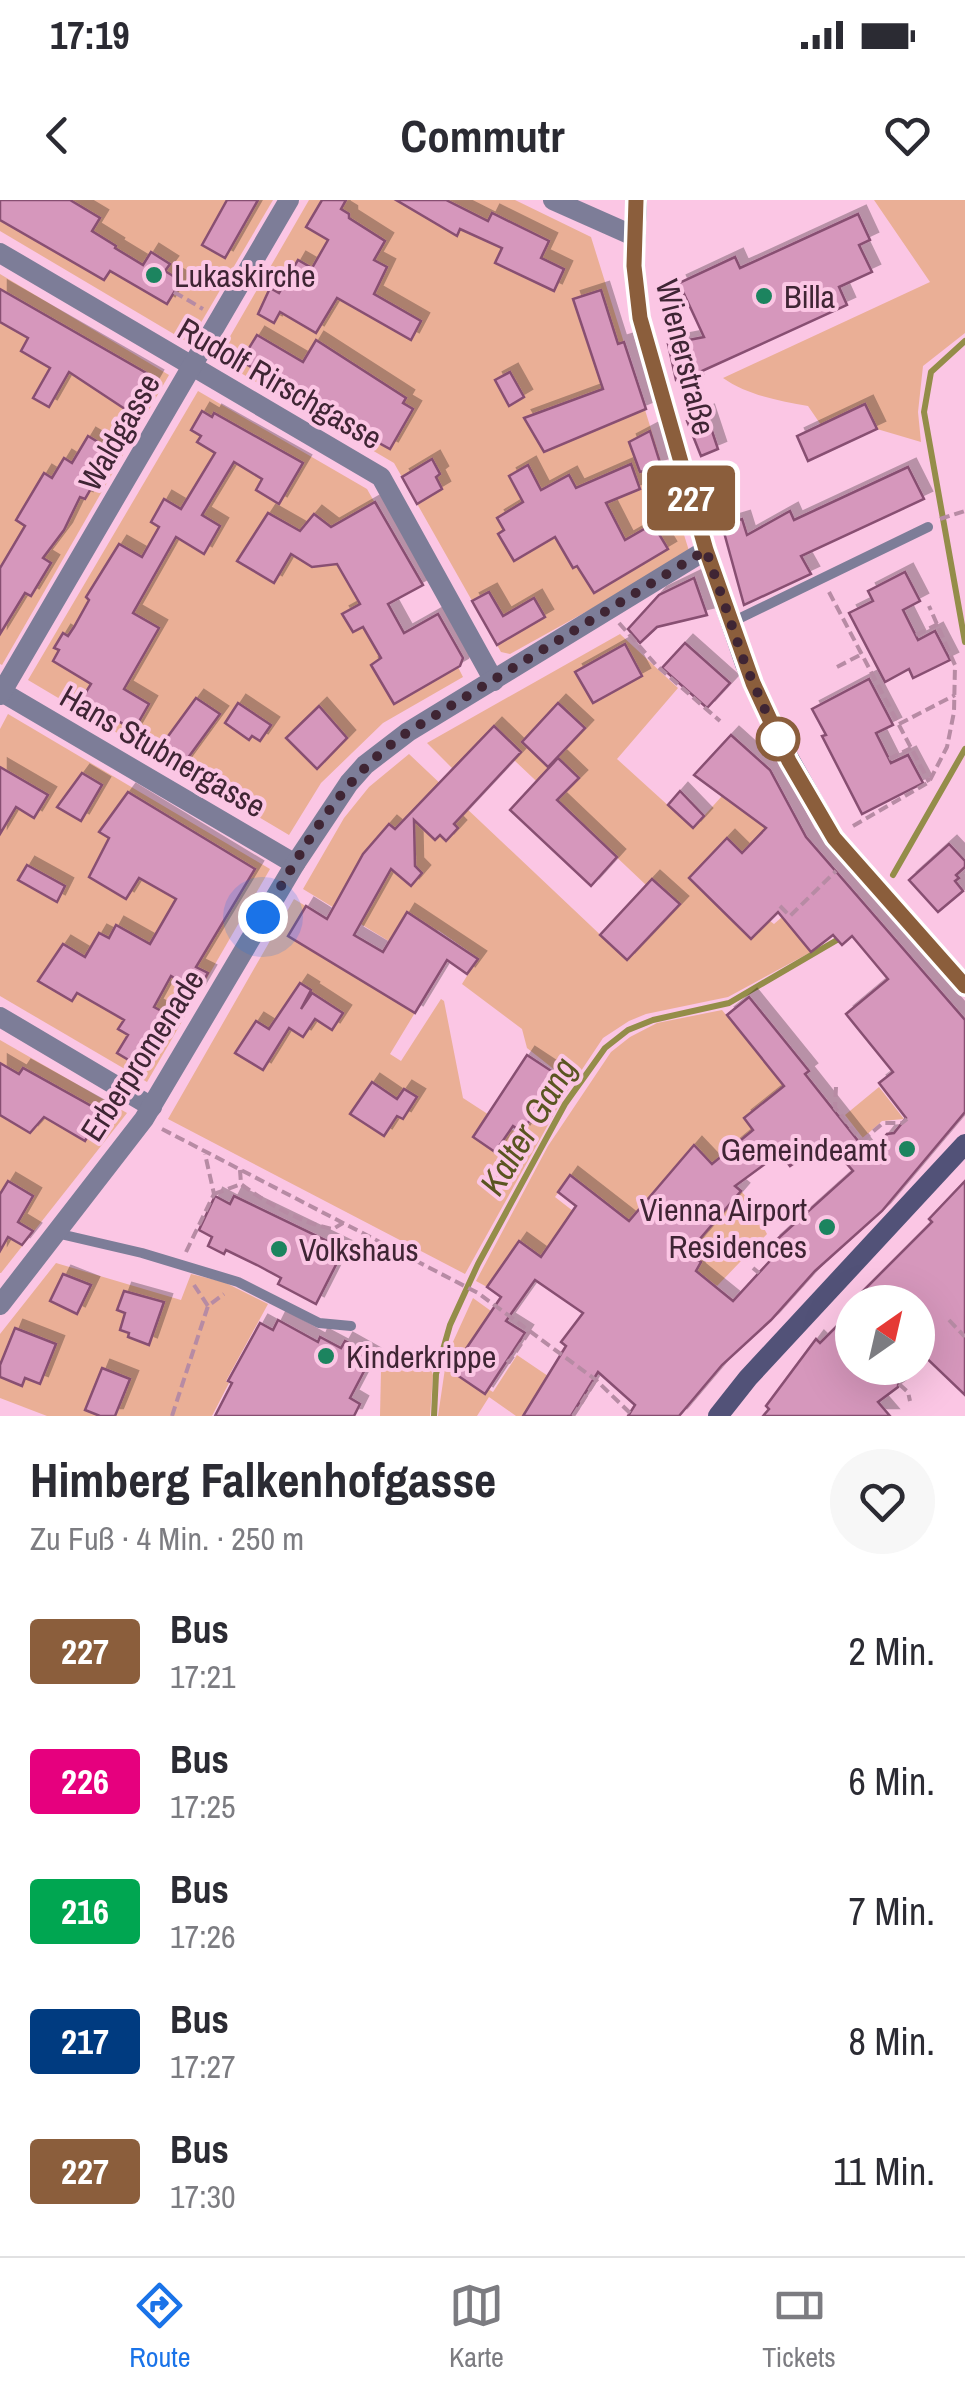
<!DOCTYPE html>
<html lang="de">
<meta charset="utf-8">
<style>
:root{--surface:#fff;--page:#f7f7f7;--text:#2b2b33;--muted:#7c7c81;--line:#e1e1e2;--accent:#1a73e8}
body{margin:0;font-family:"Archivo Narrow",sans-serif;background:var(--page);color:var(--text);height:100vh;display:flex;flex-direction:column;font-size:38px;white-space:nowrap}
*{box-sizing:border-box;margin:0}
p{font-size:32px;color:var(--muted)}
.icon{flex:none;width:55px;height:55px;fill:none;stroke:currentColor;stroke-width:2;stroke-linecap:round;stroke-linejoin:round}
.map{position:relative;height:1216px;overflow:hidden}
.panel{display:flex;flex-direction:column;background:var(--surface);flex:1}
.panel>*{flex:none}
.badge{padding:0 20px;border-radius:8px;font-size:35px;line-height:65px}
.needle{width:65px;rotate:34deg}
.tools{position:absolute;left:835px;top:1085px;display:grid;gap:20px}
.tools a{display:grid;place-items:center;width:100px;height:100px;border-radius:50%;background:var(--surface);box-shadow:0 10px 40px #0002;font-size:50px}
.you{position:absolute;width:50px;height:50px;margin:-25px;border:8px solid #fff;border-radius:50%;background:#1a73e8;box-shadow:0 0 0 15px #1a73e833}
.map>.badge{position:absolute;translate:-50% -50%;box-shadow:0 0 0 5px #fff}
.round{display:grid;place-items:center;flex:none;width:105px;height:105px;border-radius:52px;background:var(--page)}
.head{display:flex;align-items:center;justify-content:space-between;height:170px;padding:0 30px}
h1{font-size:48px;font-weight:700;line-height:75px}
ul{padding:0;list-style:none}
li{display:flex;align-items:center;gap:30px;height:130px;padding:0 30px}
li div{flex:1}
li b{display:block;font-size:38px}
li em{font-style:normal}
li .badge{min-width:110px;font-weight:700;text-align:center}
.status{display:flex;justify-content:space-between;align-items:center;height:70px;padding:0 50px;background:var(--surface);direction:ltr}
.status svg{height:28px;fill:currentColor}
header{display:flex;justify-content:space-between;align-items:center;height:130px;padding:0 30px;background:var(--surface);font-size:45px;font-weight:700}
.menu{display:flex;justify-content:space-around;align-items:center;height:140px;border-top:2px solid var(--line);background:var(--surface);font-size:28px;color:var(--muted)}
.menu a{display:grid;justify-items:center;gap:5px}
.menu .current{color:var(--accent)}
.map>svg:first-child{display:block}
.green{fill:#eaaf96}
.lines{fill:none;stroke-linecap:round;stroke-linejoin:round}
.stream{stroke:#948d49;stroke-width:6}
.building{fill:#d697bc;stroke:#884f72;stroke-width:2.5;fill-rule:evenodd;filter:url(#shadow)}
.path{stroke:#b78ba4;stroke-width:4;stroke-dasharray:10 5;stroke-linecap:butt}
.lane{stroke:#7d7d98;stroke-width:10}
.street{stroke:#7d7d98;stroke-width:20}
.secondary{stroke:#525278;stroke-width:20}
.line-casing{stroke:#fff;stroke-width:22}
.line{stroke:#8b5e3c;stroke-width:15}
.walk{stroke:#3f2534;stroke-width:10;stroke-dasharray:0 18}
.poi-dot{fill:#1c845f;stroke:#fbc6e4;stroke-width:4}
.stop-dot{fill:#fff;stroke:#8b5e3c;stroke-width:5}
.labels{text-anchor:middle;dominant-baseline:central;stroke-width:8;stroke-linejoin:round;paint-order:stroke}
.poi-label{font-size:32px;fill:#3f2534;stroke:#fbc6e4;text-anchor:start}
.street-label{font-size:32px;fill:#3f2534;stroke:#fbc6e4}
.water-label{font-size:35px;font-style:italic;fill:#5a5521;stroke:#fbc6e4}
</style>
<div class="status"><b>17:19</b><svg viewBox="0 0 49 12"><path d="M0 12V9h3v3zM5 12V6h3v6zM10 12V3h3v9zM15 12V0h3v12zM26 1h20v11H26zM47 4h2v5h-2z"/></svg></div>
<header><svg class="icon" aria-label="back" viewBox="0 0 24 24"><path d="M15 5l-7 7 7 7"/></svg>Commutr<svg class="icon" aria-label="heart" viewBox="0 0 24 24"><path d="M12 20l-8-8c-3-5 5-10 8-4 3-6 11-1 8 4z"/></svg></header>
<div class="map">
<svg width="965" height="1216" viewBox="0 0 965 1216">
<defs>
<filter id="shadow"><feDropShadow dx="8" dy="-8" stdDeviation="0" flood-color="#0004"/></filter>
</defs>
<rect width="100%" height="100%" fill="#fbc6e4"/>
<!-- green -->
<g class="green">
<path d="M0,0H273L189,143L0,31Z"/>
<path d="M309,0H515L591,37L690,354L510,454L501,452L394,263L217,159Z"/>
<path d="M874,0H965V133L923,166L918,212L921,242L877,229L865,204L821,225L808,206C779,201 747,195 723,178L930,82Z"/>
<path d="M0,74L169,175L2,465L0,464Z"/>
<path d="M198,191L367,289L392,333L338,363L410,494L458,467L463,477L383,523L321,583L289,635L28,480Z"/>
<path d="M620,434L678,488L617,559L693,628L722,596L794,648L782,693L727,639L689,678L751,739L770,721L774,724L782,717L811,752L728,797L646,814L629,821L603,838L563,898L465,1074L168,919L294,699L433,783L390,854L401,861L441,799L444,801L463,898L520,935L560,874L527,848L522,829L462,784L478,758L438,730L415,757L303,689L344,618L369,587L409,554L627,760L679,703L653,679L646,685L514,560L521,552L494,526L453,569L427,543Z"/>
<path d="M8,514L270,669L147,882L0,796V529Z"/>
<path d="M722,810L786,888L744,917L753,930L715,962L749,1000L767,1034L717,1086L696,1071L701,1062L625,1018L571,976L555,997L573,1011L541,1057L519,1042L487,1087L476,1081L548,946L611,852L630,837L657,823Z"/>
<path d="M0,840L127,913L1,1073H0Z"/>
<path d="M879,887L904,919L882,921L863,938L845,915Z"/>
<path d="M56,1063L181,1100L191,1074L224,1082L268,1104L226,1181L229,1183L212,1216H47L0,1198V1134Z"/>
<path d="M473,1098L491,1111L452,1172L484,1193L488,1189L493,1192L517,1155L548,1176L523,1216H516L489,1197L477,1216H438L447,1155Z"/>
<path d="M389,1154L430,1166L433,1175L430,1216H380L381,1171Z"/>
</g>
<g class="lines">
<!-- stream -->
<g class="stream">
<path d="M965,141L931,172L924,212L965,442"/>
<path d="M893,675L965,549"/>
<path d="M434,1216L436,1174L450,1125L478,1064L565,904L605,848L628,830L653,820L729,803L837,740"/>
</g>
</g>
<!-- building -->
<g class="building">
<path d="M0,0H70L100,18L92,31L116,46L115,48L143,65L151,52L170,64L165,71L181,81L167,104L110,71L104,80L0,20Z"/>
<path d="M227,0H258L225,58L202,45Z"/>
<path d="M322,0H346L341,9L349,14V18L385,41L374,60L387,67L374,94L421,121L411,140L337,98L316,133L280,112L274,123L258,114L270,88L279,93L298,60L312,68L328,40L306,27Z"/>
<path d="M396,0H446L488,21L492,13L549,41L541,58L564,69L554,91L495,63L502,48L460,29L457,36Z"/>
<path d="M858,14L870,40L859,45L872,72L839,87L847,105L702,171L703,174L676,180L668,144L704,137L679,83L735,57L740,68Z"/>
<path d="M0,89L155,178L134,215L69,172L49,207L33,198L50,168L21,151L28,138L0,122Z"/>
<path d="M601,90L618,144L624,142L646,209L544,252L524,218L603,189L573,99Z"/>
<path d="M257,135L303,162L316,140L406,198L403,203L413,209L390,249L357,231L352,239L339,230L344,221L241,161Z"/>
<path d="M510,172L524,197L509,206L495,180Z"/>
<path d="M865,204L877,229L808,261L797,236Z"/>
<path d="M202,211L212,217L214,213L303,263L279,304L256,290L262,279L234,262L202,315L220,326L204,354L176,337L133,413L159,428L124,489L149,504L134,530L81,500L91,484L53,461L59,450L54,448L63,433L68,436L74,427L89,400L86,397L119,344L142,357L159,327L151,322L164,299L181,309L215,253L197,242L201,236L191,230Z"/>
<path d="M706,213L718,249L701,256L687,221Z"/>
<path d="M650,231L661,266L640,272L629,242Z"/>
<path d="M88,236L113,251L85,299L80,297L64,330L43,358L51,363L31,396L25,393L0,434V368L25,326L16,320L44,273L52,278L64,258L72,263Z"/>
<path d="M432,259L440,274L436,277L442,289L417,304L402,277Z"/>
<path d="M631,264L640,289L606,303L625,340L653,324L668,349L594,393L577,366L573,368L555,337L514,361L498,334L504,330L497,318L523,302L509,276L528,265L541,290L569,275L576,288Z"/>
<path d="M908,267L924,299L801,356L811,374L744,405L722,325L742,319L747,335L790,311L794,320Z"/>
<path d="M375,302L423,385L388,404L404,433L438,414L463,458L460,466L394,504L371,465L381,458L363,427L353,432L342,414L360,404L337,364L312,367L291,354L274,383L237,361L268,313L300,331L314,314L331,327Z"/>
<path d="M905,372L920,401L903,410L918,440L935,431L950,460L913,478L909,469L885,482L849,413L873,401L868,391Z"/>
<path d="M694,378L707,415L657,427L640,443L628,429L659,395Z"/>
<path d="M489,392L503,416L534,398L545,417L497,445L472,401Z"/>
<path d="M685,443L730,483L707,508L662,468Z"/>
<path d="M625,444L642,476L593,503L575,472Z"/>
<path d="M869,479L893,525L876,533L891,563L908,555L923,583L862,614L822,536L826,535L812,509Z"/>
<path d="M196,498L220,514L182,566L158,550Z"/>
<path d="M238,503L271,525L260,541L252,536L249,540L225,523Z"/>
<path d="M558,503L585,528L548,567L522,542Z"/>
<path d="M319,506L347,538L317,569L286,538Z"/>
<path d="M494,526L521,552L454,624L458,628L446,641L440,635L435,640L414,620L415,666L422,673L411,686L391,669L354,735L383,752L407,712L478,759L467,774L447,760L415,813L288,736L306,706L327,719L363,654L389,624L395,629Z"/>
<path d="M731,535L770,570L806,637L965,820V912L882,1011L815,1071L771,1120L722,1165L679,1216H628L635,1205L598,1172L571,1216H523L566,1146L561,1142L583,1113L535,1080L506,1121L525,1133L485,1194L451,1171L501,1097L487,1087L519,1041L541,1057L576,1006L558,992L570,975L629,1021L694,945L712,964L753,930L744,918L784,886L727,815L749,797L809,871L805,874L870,956L887,934L894,933L906,918L879,883L893,872L846,814L888,779L852,736L842,745L833,735L811,752L778,712L751,739L689,678L727,638L742,653L766,628L694,575ZM827,941L853,971L773,1043L779,1051L733,1101L696,1071L701,1062L687,1054L741,991L735,986L780,953L790,966Z"/>
<path d="M558,558L579,578L557,600L617,657L591,686L510,610Z"/>
<path d="M0,567L48,595L34,618L16,607L0,634Z"/>
<path d="M82,573L102,585L81,621L57,607Z"/>
<path d="M680,591L704,616L693,628L668,605Z"/>
<path d="M128,592L255,669L196,767L208,773L197,792L171,776L154,807L167,814L137,865L117,853L128,835L118,829L124,820L77,793L72,801L38,781L63,744L85,757L99,733L109,738L116,725L150,744L176,699L139,678L126,699L89,677L109,638L99,632Z"/>
<path d="M949,644L965,661V667L956,675L959,678L955,681L963,691L938,712L909,680Z"/>
<path d="M27,665L65,686L57,702L18,680Z"/>
<path d="M652,679L680,704L627,760L600,735Z"/>
<path d="M300,783L311,790L301,809L312,793L343,813L332,830L315,819L303,837L289,828L263,870L235,853L256,821L269,829Z"/>
<path d="M527,855L559,876L522,932L513,926L495,952L473,937Z"/>
<path d="M0,863L19,874L23,868L102,912L85,941L44,917L30,933L0,915Z"/>
<path d="M372,882L397,899L404,889L417,897L403,919L397,916L384,936L350,914Z"/>
<path d="M8,981L33,996L18,1022L33,1031L22,1045L8,1037L0,1051V994Z"/>
<path d="M965,981V1195L918,1150V1102H852L932,1022L929,1019Z"/>
<path d="M215,996L230,1004L234,996L344,1049L316,1104L278,1084L281,1078L257,1065L226,1050L224,1054L208,1046L212,1037L199,1030Z"/>
<path d="M63,1074L91,1085L77,1114L50,1101Z"/>
<path d="M124,1091L164,1102L149,1145L128,1137L129,1133L120,1130L125,1113L117,1110Z"/>
<path d="M852,1111V1168H899L898,1187L878,1202L890,1216H763L769,1209L766,1206L816,1139L820,1143Z"/>
<path d="M278,1120L318,1142L320,1137L341,1148L345,1141L372,1156L350,1198L360,1204L354,1216H215L232,1183L228,1181L260,1123L273,1130Z"/>
<path d="M15,1128L56,1144L40,1184L25,1178L22,1186L0,1177V1165Z"/>
<path d="M102,1168L130,1179L115,1216H100L85,1210Z"/>
</g>
<g class="lines">
<!-- path -->
<g class="path">
<path d="M174,92L203,109"/>
<path d="M940,319L965,311"/>
<path d="M829,392L929,582"/>
<path d="M619,423L657,466L720,521"/>
<path d="M916,435L938,424"/>
<path d="M837,467L862,454"/>
<path d="M899,524L955,495"/>
<path d="M889,559L911,548"/>
<path d="M853,626L929,582L947,547L954,512L955,465L929,406"/>
<path d="M780,706L790,716L836,671"/>
<path d="M836,887L835,908L877,960"/>
<path d="M162,929L478,1093L596,1180L630,1213"/>
<path d="M862,941L883,923H902L907,919"/>
<path d="M240,970L241,984C266,1003 303,1024 333,1029L343,1023"/>
<path d="M214,994L241,984"/>
<path d="M186,1052L214,994L205,954"/>
<path d="M753,1068L759,1073"/>
<path d="M194,1085L208,1106"/>
<path d="M949,1120L965,1137"/>
<path d="M507,1160L509,1162L529,1132"/>
<path d="M899,1184L908,1192L910,1201"/>
<path d="M172,1216L208,1106L224,1094"/>
<path d="M573,1216L596,1180"/>
</g>
<!-- lane -->
<g class="lane">
<path d="M732,422L928,327"/>
<path d="M56,1033L142,1053L238,1082L319,1123L351,1126"/>
</g>
<!-- street -->
<g class="street">
<path d="M553,0L634,36"/>
<path d="M0,53L381,277L494,481"/>
<path d="M0,491L295,664"/>
<path d="M0,495L289,0"/>
<path d="M0,817L152,907"/>
<path d="M0,1105L144,919L295,664L349,583L365,565L408,532L706,350"/>
</g>
<!-- secondary -->
<g class="secondary">
<path d="M637,0L634,66L640,118L706,350L745,464L778,539L834,638L965,786"/>
<path d="M718,1216L748,1178L965,944"/>
</g>
</g>
<g class="lines">
<!-- line casing -->
<g class="line-casing">
<path id="line" d="M636,0L634,66L640,118L706,350L753,483L789,561L834,638L965,786"/>
</g>
<!-- line -->
<use href="#line" class="line"/>
<!-- walk -->
<path class="walk" d="M263,717C304,647 340,578 408,532L706,350L745,464L778,539"/>
</g>
<!-- markers -->
<g class="poi-dot">
<circle cx="154" cy="75" r="10"/>
<circle cx="764" cy="96" r="10"/>
<circle cx="907" cy="949" r="10"/>
<circle cx="827" cy="1027" r="10"/>
<circle cx="279" cy="1049" r="10"/>
<circle cx="326" cy="1156" r="10"/>
</g>
<circle class="stop-dot" cx="778" cy="539" r="20"/>
<g class="labels">
<!-- poi labels -->
<g class="poi-label">
<text x="174" y="75">Lukaskirche</text>
<text x="784" y="96">Billa</text>
<text x="887" y="949" text-anchor="end">Gemeindeamt</text>
<text x="807" y="1009" text-anchor="end">Vienna Airport<tspan x="807" dy="37">Residences</tspan></text>
<text x="299" y="1049">Volkshaus</text>
<text x="346" y="1156">Kinderkrippe</text>
</g>
<!-- street labels -->
<g class="street-label">
<text transform="translate(686 157) rotate(76)">Wienerstraße</text>
<text transform="translate(280 183) rotate(30)">Rudolf Rirschgasse</text>
<text transform="translate(119 232) rotate(-60)">Waldgasse</text>
<text transform="translate(163 551) rotate(30)">Hans Stubnergasse</text>
<text transform="translate(142 855) rotate(-57)">Erberpromenade</text>
</g>
<!-- water labels -->
<g class="water-label">
<text transform="translate(528 926) rotate(-59)">Kalter Gang</text>
</g>
</g>
</svg>
<div class="tools">
<a><svg class="needle" viewBox="-14 -14 28 28"><path d="M0-13l5 13h-10z" fill="#e53935"/><path d="M0 13l5-13h-10z" fill="#7c7c81"/></svg></a>
</div>
<div class="you" style="left:263px;top:717px"></div>
<b class="badge" style="left:691px;top:298px;background:#8b5e3c;color:#fff">227</b>
</div>
<section class="panel">
<div class="head"><div><h1>Himberg Falkenhofgasse</h1><p>Zu Fuß · 4 Min. · 250 m</p></div><a class="round"><svg class="icon" aria-label="heart" viewBox="0 0 24 24"><path d="M12 20l-8-8c-3-5 5-10 8-4 3-6 11-1 8 4z"/></svg></a></div>
<ul>
<li><span class="badge" style="background:#8b5e3c;color:#fff">227</span><div><b>Bus</b><p>17:21</p></div><em>2 Min.</em></li>
<li><span class="badge" style="background:#e6007e;color:#fff">226</span><div><b>Bus</b><p>17:25</p></div><em>6 Min.</em></li>
<li><span class="badge" style="background:#00a651;color:#fff">216</span><div><b>Bus</b><p>17:26</p></div><em>7 Min.</em></li>
<li><span class="badge" style="background:#003b80;color:#fff">217</span><div><b>Bus</b><p>17:27</p></div><em>8 Min.</em></li>
<li><span class="badge" style="background:#8b5e3c;color:#fff">227</span><div><b>Bus</b><p>17:30</p></div><em>11 Min.</em></li>
</ul>
</section>
<nav class="menu">
<a class="current"><svg class="icon" aria-label="directions" viewBox="0 0 24 24"><path d="M12 3l9 9-9 9-9-9zM9 14v-3h6M13 9l2 2-2 2"/></svg>Route</a>
<a><svg class="icon" aria-label="map" viewBox="0 0 24 24"><path d="M3 6l6-2 6 2 6-2v14l-6 2-6-2-6 2zM9 4v14M15 6v14"/></svg>Karte</a>
<a><svg class="icon" aria-label="tickets" viewBox="0 0 24 24"><path d="M3 7h18v10H3zM15 7v10"/></svg>Tickets</a>
</nav>
